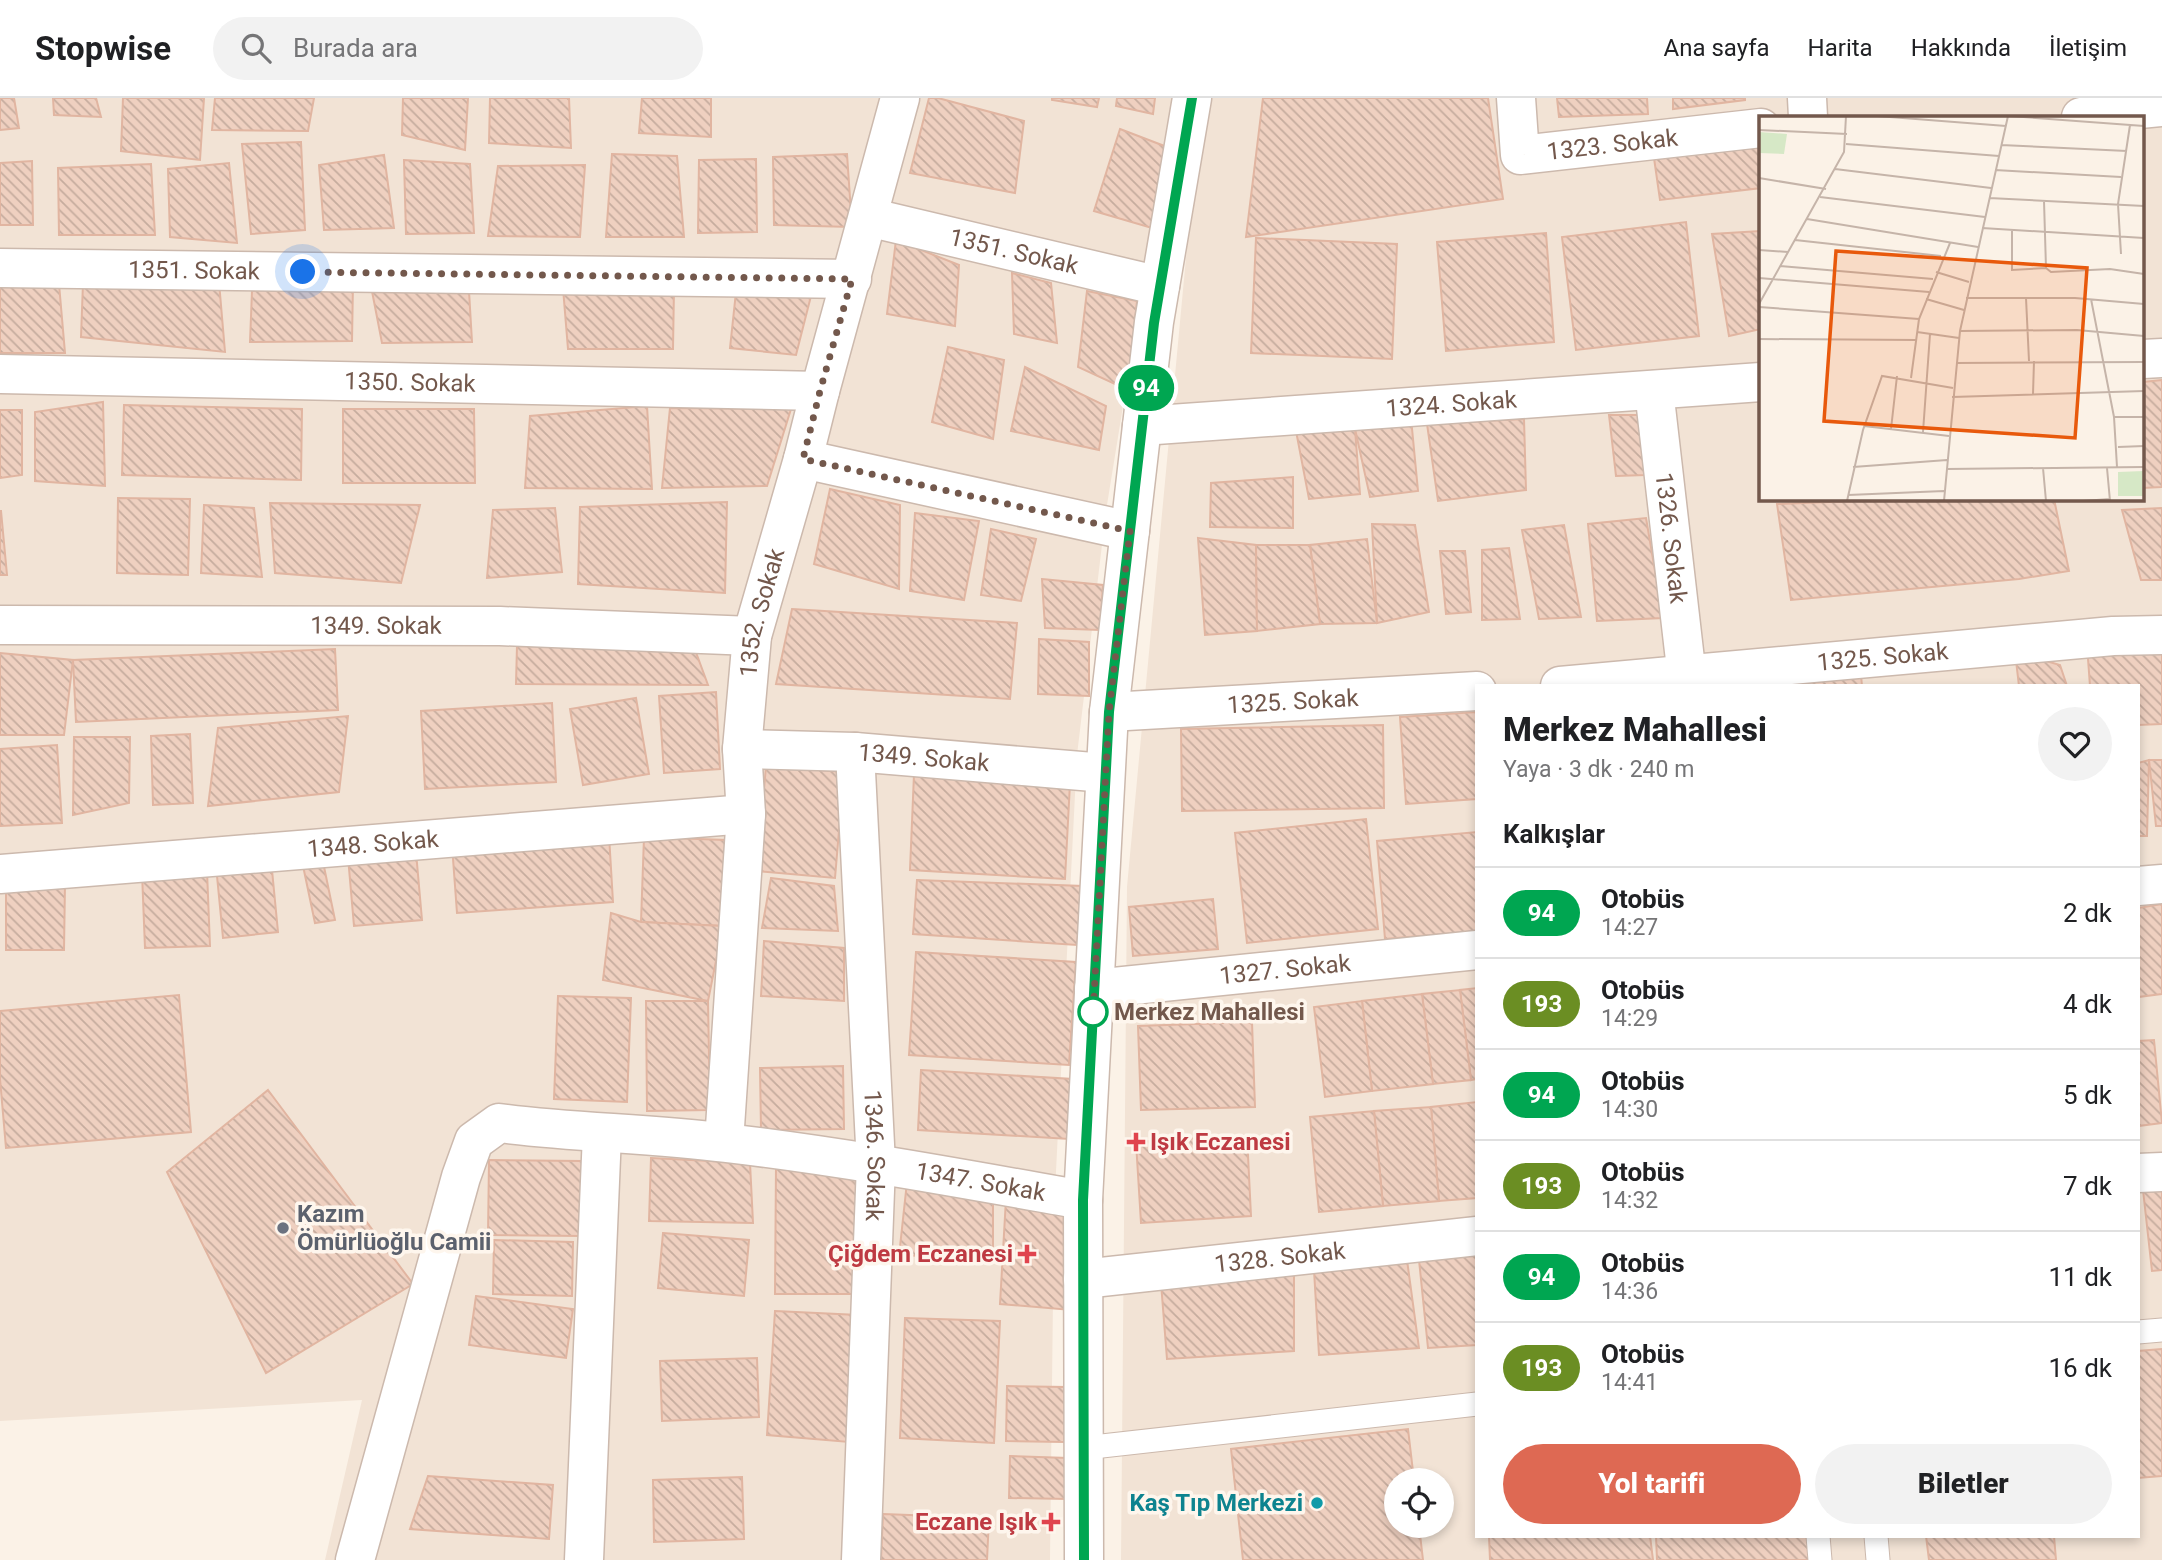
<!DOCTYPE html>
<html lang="tr">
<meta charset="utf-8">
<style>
:root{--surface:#fff;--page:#f2f2f2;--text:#202124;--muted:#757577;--line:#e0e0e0;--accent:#de6953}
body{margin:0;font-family:Roboto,sans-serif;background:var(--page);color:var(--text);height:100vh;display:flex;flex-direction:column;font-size:26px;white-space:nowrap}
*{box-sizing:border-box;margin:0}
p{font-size:23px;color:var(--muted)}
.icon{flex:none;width:38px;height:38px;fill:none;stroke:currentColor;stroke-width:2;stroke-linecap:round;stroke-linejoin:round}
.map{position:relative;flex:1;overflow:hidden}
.side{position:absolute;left:1475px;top:586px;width:665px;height:854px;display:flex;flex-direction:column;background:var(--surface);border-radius:0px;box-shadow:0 4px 10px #0003}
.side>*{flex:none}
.badge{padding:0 14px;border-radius:23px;font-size:24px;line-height:46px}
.buttons{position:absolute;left:1384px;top:1370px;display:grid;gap:14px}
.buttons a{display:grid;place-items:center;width:70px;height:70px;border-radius:50%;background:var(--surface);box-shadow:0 4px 10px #0003;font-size:35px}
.you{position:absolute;width:35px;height:35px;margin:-18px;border:5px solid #fff;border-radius:50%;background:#1a73e8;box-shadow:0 0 0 10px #1a73e833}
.map>.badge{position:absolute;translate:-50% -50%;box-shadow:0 0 0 4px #fff}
h2{padding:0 28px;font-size:26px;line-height:63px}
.round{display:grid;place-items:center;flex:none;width:74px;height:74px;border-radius:37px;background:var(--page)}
.head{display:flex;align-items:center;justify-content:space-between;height:119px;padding:0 28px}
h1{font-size:33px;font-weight:800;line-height:52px}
.button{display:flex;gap:14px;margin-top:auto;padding:14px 28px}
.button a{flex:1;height:80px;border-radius:42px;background:var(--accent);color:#fff;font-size:28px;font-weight:800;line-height:80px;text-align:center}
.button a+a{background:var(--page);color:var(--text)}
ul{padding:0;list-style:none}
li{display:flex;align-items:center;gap:21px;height:91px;padding:0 28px;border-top:2px solid var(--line)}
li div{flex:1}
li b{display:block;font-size:26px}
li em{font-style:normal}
li .badge{min-width:77px;font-weight:700;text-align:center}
header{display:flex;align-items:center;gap:42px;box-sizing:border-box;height:98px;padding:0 35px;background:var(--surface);border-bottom:2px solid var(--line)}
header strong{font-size:33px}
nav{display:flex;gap:38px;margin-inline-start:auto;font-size:24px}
.search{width:490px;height:63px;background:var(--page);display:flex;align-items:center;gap:18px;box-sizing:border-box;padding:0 24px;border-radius:38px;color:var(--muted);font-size:26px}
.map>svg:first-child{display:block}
.residential{fill:#f2e3d5;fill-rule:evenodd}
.building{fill:url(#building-back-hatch);stroke:#e1b5a1;stroke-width:2}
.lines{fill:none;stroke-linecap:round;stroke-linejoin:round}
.service-casing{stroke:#ccb9ad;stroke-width:25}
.minor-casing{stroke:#ccb9ad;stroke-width:41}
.tertiary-casing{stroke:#ccb9ad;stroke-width:41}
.service{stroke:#fff;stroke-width:23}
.minor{stroke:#fff;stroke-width:38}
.tertiary{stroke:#fff;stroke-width:38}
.line-casing{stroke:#fff;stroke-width:16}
.line{stroke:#00a651;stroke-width:10}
.walk{stroke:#73584c;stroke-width:7;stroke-dasharray:0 12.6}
.stop-dot{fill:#fff;stroke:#00a651;stroke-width:3.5}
.health-dot{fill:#e0444e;stroke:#fef6ed;stroke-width:2.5}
.worship-dot{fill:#6b7280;stroke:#fef6ed;stroke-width:2.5}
.culture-dot{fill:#0f9aa8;stroke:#fef6ed;stroke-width:2.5}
.labels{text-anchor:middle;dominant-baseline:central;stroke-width:7;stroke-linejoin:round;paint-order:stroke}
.street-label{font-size:24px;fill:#73584c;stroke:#fef6ed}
.stop-label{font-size:24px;font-weight:bold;fill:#73584c;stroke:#fef6ed;text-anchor:start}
.health-label{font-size:24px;font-weight:bold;fill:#be3a42;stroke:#fef6ed;text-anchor:end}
.worship-label{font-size:24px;font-weight:bold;fill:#5b616d;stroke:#fef6ed;text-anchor:start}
.culture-label{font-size:24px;font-weight:bold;fill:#0d838f;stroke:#fef6ed;text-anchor:end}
.inset-road{fill:none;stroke:#c5b4a9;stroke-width:2}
.view{fill:#e8590c;fill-opacity:0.15;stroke:#e8590c;stroke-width:3.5}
.inset-edge{fill:none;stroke:#73584c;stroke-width:3.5}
</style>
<header>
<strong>Stopwise</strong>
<div class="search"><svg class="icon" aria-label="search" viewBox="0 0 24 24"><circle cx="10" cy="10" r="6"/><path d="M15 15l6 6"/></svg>Burada ara</div>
<nav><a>Ana sayfa</a><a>Harita</a><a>Hakkında</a><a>İletişim</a></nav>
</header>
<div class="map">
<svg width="2162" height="1462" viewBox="0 0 2162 1462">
<defs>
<pattern id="building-back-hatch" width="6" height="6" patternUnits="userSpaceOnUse" patternTransform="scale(1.75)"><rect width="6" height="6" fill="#efd0c0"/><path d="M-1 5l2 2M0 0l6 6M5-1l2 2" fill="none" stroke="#c6ac9e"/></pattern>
</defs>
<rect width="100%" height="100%" fill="#fbf2e7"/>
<!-- residential -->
<g class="residential">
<path d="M0,0H1173L1106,413L1077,657L1054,1113L1050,1462H325L362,1302L0,1323Z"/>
<path d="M1209,0H2162V1462H1121L1127,789L1192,96ZM1761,19H2143V401H1761ZM1477,588H2138V1438H1477ZM1396,1382H1442V1428H1396Z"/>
</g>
<!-- building -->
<g class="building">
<path d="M0,0H14L19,30L0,32Z"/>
<path d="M53,0H96L101,19L54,17Z"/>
<path d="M123,0H204L200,62L121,53Z"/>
<path d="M215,0H314L308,33L212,32Z"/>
<path d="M403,0H468L465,52L402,37Z"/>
<path d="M490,0H569L571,50L489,45Z"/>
<path d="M642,0H711V39L639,35Z"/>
<path d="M929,0H938L1024,23L1015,95L910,75Z"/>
<path d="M1052,0H1099L1097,9L1052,2Z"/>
<path d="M1117,0H1155L1153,16L1116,8Z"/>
<path d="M1263,0H1488L1503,101L1246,139Z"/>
<path d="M1557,0H1647L1648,16L1559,19Z"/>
<path d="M1673,0H1745V2L1673,11Z"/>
<path d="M1120,31L1167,49L1152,130L1094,113Z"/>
<path d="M301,44L305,132L251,136L242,46Z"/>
<path d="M1761,45V90L1660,102L1654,60Z"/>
<path d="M612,56L677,58L684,139H606Z"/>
<path d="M847,56L852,129L774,127L773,59Z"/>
<path d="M384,57L394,130L324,132L319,67Z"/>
<path d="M756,61L757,134L698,135L699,62Z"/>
<path d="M404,62L470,66L474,135L406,136Z"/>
<path d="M32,63L33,127H0V65Z"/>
<path d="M229,65L237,145L170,139L168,71Z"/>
<path d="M151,66L155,137H59L58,70Z"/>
<path d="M585,67L580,139L488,138L498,68Z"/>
<path d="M1686,124L1699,238L1576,252L1562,139Z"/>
<path d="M1760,133L1761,231L1729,238L1712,136Z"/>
<path d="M1546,135L1554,244L1446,253L1437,144Z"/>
<path d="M1256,140L1397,146L1392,261L1251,255Z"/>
<path d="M896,142L959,167L955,228L887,216Z"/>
<path d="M1012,175L1051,185L1057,245L1014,236Z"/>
<path d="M468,176L472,244L382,245L371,188Z"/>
<path d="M219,184L225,254L81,239L83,185Z"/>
<path d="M353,185L352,243L250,244L252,193Z"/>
<path d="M59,186L65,255H0V187Z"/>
<path d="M563,190H674L673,251H568Z"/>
<path d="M1087,193L1137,203L1128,292L1078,269Z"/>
<path d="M736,194H812L796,257L730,250Z"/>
<path d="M948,249L1004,262L993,341L932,324Z"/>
<path d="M1025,269L1106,308L1099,352L1011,333Z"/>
<path d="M2162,282V389L2143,390V284Z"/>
<path d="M103,304L105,388L35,383V314Z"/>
<path d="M124,307L302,311L301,382L122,377Z"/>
<path d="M647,308L652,391L525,390L530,318Z"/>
<path d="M670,310L791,311L767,388L662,390Z"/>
<path d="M343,311H474L475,385H343Z"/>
<path d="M0,312H22V377L0,380Z"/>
<path d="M1609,317H1639L1645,377L1616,378Z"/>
<path d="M1411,320L1418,393L1370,399L1355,331Z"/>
<path d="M1524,321L1526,392L1438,403L1427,326Z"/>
<path d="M1355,331L1360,396L1309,401L1296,333Z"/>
<path d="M1293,379V430L1210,429L1211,385Z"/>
<path d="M830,391L900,407L899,491L814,466Z"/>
<path d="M118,400L190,401L188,477L117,475Z"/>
<path d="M1906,401H2054L2069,473L2019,481L1791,502L1777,406Z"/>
<path d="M727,404L725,495L578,486L580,409Z"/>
<path d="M270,405L420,407L401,485L275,475Z"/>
<path d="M204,407L254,410L262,479L201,475Z"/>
<path d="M555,410L562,474L487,480L493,412Z"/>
<path d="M2162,410V482H2141L2122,412Z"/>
<path d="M0,413H1L7,477H0Z"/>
<path d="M915,415L979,423L964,502L910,493Z"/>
<path d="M1646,420L1663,520L1597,523L1588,426Z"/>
<path d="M1372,426L1415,427L1429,514L1377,525Z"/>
<path d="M1564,427L1581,519L1539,521L1522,432Z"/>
<path d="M991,431L1036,441L1021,503L981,497Z"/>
<path d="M1198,440L1256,447L1257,533L1205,537Z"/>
<path d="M1367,441L1377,525L1320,526L1310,447Z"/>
<path d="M1256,447H1310L1320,526L1257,533Z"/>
<path d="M1509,450L1520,521L1482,522V452Z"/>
<path d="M1440,453H1465L1471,514L1446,516Z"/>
<path d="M1042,481L1103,487L1100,532L1045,530Z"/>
<path d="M792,511L1017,525L1010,601L776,586Z"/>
<path d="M1039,541L1089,544V598L1038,596Z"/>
<path d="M2087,547L2162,548V626L2138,627V588H2090Z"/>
<path d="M517,548L694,549L708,587L516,586Z"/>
<path d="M335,551L338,612L76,624L73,562Z"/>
<path d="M2015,554L2060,567L2067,588H2019Z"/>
<path d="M0,555L73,562L64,637H0Z"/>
<path d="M1861,577L1862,588H1769Z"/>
<path d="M716,594L720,671L664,675L659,598Z"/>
<path d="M636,600L649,676L583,687L570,611Z"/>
<path d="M552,605L556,684L425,691L421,613Z"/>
<path d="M1477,614V701L1406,706L1400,619Z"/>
<path d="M348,618L339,694L208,708L218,630Z"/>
<path d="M1383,627L1384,710L1182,713L1181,631Z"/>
<path d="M190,636L193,705L153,707L151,638Z"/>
<path d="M74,639H130L129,705L73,717Z"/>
<path d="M57,647L62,725L0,728V651Z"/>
<path d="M2149,662H2162V728H2156Z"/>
<path d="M2149,662L2147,738H2138V665Z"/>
<path d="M766,668L844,674L835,780L757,773Z"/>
<path d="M914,676L1070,685L1065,781L910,772Z"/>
<path d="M1366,721L1378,831L1247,845L1235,735Z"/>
<path d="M1477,734V833L1385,841L1377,743Z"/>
<path d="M609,737L613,804L457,815L452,747Z"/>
<path d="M644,739L726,742L723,828L641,824Z"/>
<path d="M416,754L422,822L354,828L348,759Z"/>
<path d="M322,759L335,822L315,825L302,763Z"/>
<path d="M272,772L278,834L223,840L217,778Z"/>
<path d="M207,773L210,848L145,850L142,775Z"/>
<path d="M771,780L834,788L838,833L762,830Z"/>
<path d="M917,782L1083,788L1077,847L913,836Z"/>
<path d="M6,784L65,785L64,852H6Z"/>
<path d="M1213,801L1218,851L1133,858L1129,809Z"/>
<path d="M2162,806V896L2138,899V810Z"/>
<path d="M611,815L641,824L723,828L708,903L603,882Z"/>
<path d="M764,843L844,850V903L761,898Z"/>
<path d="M916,854L1076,864L1069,967L909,957Z"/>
<path d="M1477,890V981L1471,982L1460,892Z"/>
<path d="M1460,892L1471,982L1433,986L1422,896Z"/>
<path d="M1422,896L1433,986L1372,993L1362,903Z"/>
<path d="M179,897L191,1034L6,1050L0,981V913Z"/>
<path d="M558,898L631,900L627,1004L554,1001Z"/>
<path d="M646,903H708L710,1012L647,1013Z"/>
<path d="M1362,903L1372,993L1325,999L1314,909Z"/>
<path d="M1252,924L1255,1009L1141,1012L1138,928Z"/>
<path d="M2154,942L2162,1025L2138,1028V943Z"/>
<path d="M843,968L844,1031L761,1032L760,970Z"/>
<path d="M921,972L1073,981L1069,1041L918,1032Z"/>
<path d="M268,992L413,1186L266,1275L167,1074Z"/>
<path d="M1477,1004V1100L1439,1103L1431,1009Z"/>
<path d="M1431,1009L1439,1103L1383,1108L1374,1013Z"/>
<path d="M1374,1013L1383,1108L1319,1114L1310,1019Z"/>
<path d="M1247,1037L1251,1118L1141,1125L1136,1044Z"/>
<path d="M651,1060L750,1065L753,1125L649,1123Z"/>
<path d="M489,1062L582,1063L581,1138L488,1137Z"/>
<path d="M776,1068L858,1080L855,1196H775Z"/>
<path d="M907,1084L993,1098V1156L899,1158Z"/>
<path d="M2162,1090V1172L2152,1173L2143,1092Z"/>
<path d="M1006,1101L1070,1111L1071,1212L1000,1206Z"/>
<path d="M663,1135L749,1142L744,1198L658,1190Z"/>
<path d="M494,1142L573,1144L572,1198L493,1196Z"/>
<path d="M1477,1154V1247L1428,1250L1419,1162Z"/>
<path d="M1407,1162L1419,1250L1319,1257L1314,1172Z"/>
<path d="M1294,1170V1253L1167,1261L1161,1185Z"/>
<path d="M476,1198L573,1211L566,1260L469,1247Z"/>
<path d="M775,1213L858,1217L849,1344L767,1337Z"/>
<path d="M905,1220L1000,1223L994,1345L900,1340Z"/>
<path d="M2162,1251V1378L2138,1380V1253Z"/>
<path d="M757,1260L759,1319L662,1323L660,1263Z"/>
<path d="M1007,1288L1066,1289L1064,1344L1006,1343Z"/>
<path d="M1408,1331L1414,1382H1396V1428H1419L1423,1462H1243L1231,1351Z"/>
<path d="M1010,1358L1068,1360L1067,1401L1009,1400Z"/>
<path d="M428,1378L553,1387L549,1441L410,1431Z"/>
<path d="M742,1379L744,1441L654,1444L653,1382Z"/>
<path d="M883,1416L989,1420L987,1462H881Z"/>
<path d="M1489,1438H1650L1653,1462H1490Z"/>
<path d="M1656,1438H1809L1810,1462H1657Z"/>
<path d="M1926,1438H2054L2056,1462H1929Z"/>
</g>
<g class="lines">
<!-- service casing -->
<g class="service-casing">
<g id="service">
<path d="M2138,1234L2162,1232"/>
<path d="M1084,1350L1477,1306"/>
<path d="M1818,1438L1820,1462"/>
<path d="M1876,1438L1878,1462"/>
</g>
</g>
<!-- minor casing -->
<g class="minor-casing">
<g id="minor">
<path id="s1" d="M1516,0L1520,57L1761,30"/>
<path d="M1807,0L1808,19"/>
<path d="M2081,19L2119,13L2162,9"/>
<path id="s2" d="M868,119L1160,188"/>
<path id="s3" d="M0,170L852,181"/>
<path d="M2143,261L2162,260"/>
<path id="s4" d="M0,276L820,293"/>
<path id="s5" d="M1654,292L1688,588"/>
<path id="s6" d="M1142,328L1761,284"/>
<path d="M803,361L1130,433"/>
<path id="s7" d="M0,527L500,528L752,538"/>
<path id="s8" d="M1560,588L2113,538L2162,537"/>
<path id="s9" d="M1109,614L1477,593"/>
<path id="s10" d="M742,651L855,654L1105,675"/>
<path id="s11" d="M855,654L876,1066L861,1462"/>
<path id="s12" d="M0,776L746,716"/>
<path d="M2138,788L2162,786"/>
<path id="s13" d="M1094,891L1477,852"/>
<path id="s14" d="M724,1044L746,716L742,651L752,538L803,361L820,293L900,0"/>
<path d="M2138,1075L2162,1074"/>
<path id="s15" d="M1083,1181L1477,1138"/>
<path id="s16" d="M355,1462L461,1079L474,1043L499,1025C574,1035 651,1035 726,1045C846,1059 964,1081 1083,1102"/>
<path d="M584,1462L602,1036"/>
</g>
</g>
<!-- tertiary casing -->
<g class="tertiary-casing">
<path id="tertiary" d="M1084,1462L1083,1102L1109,614L1154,224L1192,0"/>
</g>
<!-- service -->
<use href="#service" class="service"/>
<!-- minor -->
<use href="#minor" class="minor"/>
<!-- tertiary -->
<use href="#tertiary" class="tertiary"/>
</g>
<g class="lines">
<!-- line casing -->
<g class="line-casing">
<path id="line" d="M1084,1462L1083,1102L1109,614L1154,225L1192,0"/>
</g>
<!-- line -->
<use href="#line" class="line"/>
<!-- walk -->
<path class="walk" d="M303,174L852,181L820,293L803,361L1130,433L1109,614L1093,918V914"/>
</g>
<!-- markers -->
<circle class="stop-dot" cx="1093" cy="914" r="14"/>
<g class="health-dot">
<path d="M1132.5 1033.5h7v7h7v7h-7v7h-7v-7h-7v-7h7z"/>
<path d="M1023.5 1145.5h7v7h7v7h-7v7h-7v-7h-7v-7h7z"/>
<path d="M1047.5 1413.5h7v7h7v7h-7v7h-7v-7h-7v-7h7z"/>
</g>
<circle class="worship-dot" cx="283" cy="1130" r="7"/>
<circle class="culture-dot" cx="1317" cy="1405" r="7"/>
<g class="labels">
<!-- street labels -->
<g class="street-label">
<text stroke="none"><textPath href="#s1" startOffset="150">1323. Sokak</textPath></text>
<text stroke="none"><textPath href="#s2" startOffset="150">1351. Sokak</textPath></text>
<text stroke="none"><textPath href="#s3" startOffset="194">1351. Sokak</textPath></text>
<text stroke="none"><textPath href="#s4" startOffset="410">1350. Sokak</textPath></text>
<text stroke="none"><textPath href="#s6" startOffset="310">1324. Sokak</textPath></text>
<text stroke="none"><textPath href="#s5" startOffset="149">1326. Sokak</textPath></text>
<text stroke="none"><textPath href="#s14" startOffset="532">1352. Sokak</textPath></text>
<text stroke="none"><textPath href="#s7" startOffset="376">1349. Sokak</textPath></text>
<text stroke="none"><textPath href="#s8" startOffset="324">1325. Sokak</textPath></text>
<text stroke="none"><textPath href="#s9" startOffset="184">1325. Sokak</textPath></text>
<text stroke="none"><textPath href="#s10" startOffset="182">1349. Sokak</textPath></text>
<text stroke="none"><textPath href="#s12" startOffset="374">1348. Sokak</textPath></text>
<text stroke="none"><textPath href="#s13" startOffset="192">1327. Sokak</textPath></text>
<text stroke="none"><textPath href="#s11" startOffset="404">1346. Sokak</textPath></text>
<text stroke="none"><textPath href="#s16" startOffset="952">1347. Sokak</textPath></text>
<text stroke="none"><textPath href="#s15" startOffset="198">1328. Sokak</textPath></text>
</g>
<!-- stop labels -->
<g class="stop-label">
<text x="1114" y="914">Merkez Mahallesi</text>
</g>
<!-- health labels -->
<g class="health-label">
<text x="1150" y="1044" text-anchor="start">Işık Eczanesi</text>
<text x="1013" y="1156">Çiğdem Eczanesi</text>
<text x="1037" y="1424">Eczane Işık</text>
</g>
<!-- worship labels -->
<g class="worship-label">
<text x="297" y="1116">Kazım<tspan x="297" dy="28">Ömürlüoğlu Camii</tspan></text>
</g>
<!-- culture labels -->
<g class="culture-label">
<text x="1303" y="1405">Kaş Tıp Merkezi</text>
</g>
</g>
<!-- overview -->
<g transform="translate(1759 18)">
<rect width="385" height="385" fill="#fbf2e7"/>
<path d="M0,16L28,18L25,38L0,37Z" fill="#d6e8c6"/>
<path d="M385,355V380H359V356Z" fill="#d6e8c6"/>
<path class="inset-road" d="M118,0L247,10M251,0L385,10M0,14L88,18M87,28L240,40M242,29L368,35M76,53L232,72M236,54L362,61M0,62L67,73M61,81L226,101M230,82L385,90M285,85L287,152L292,156L351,153L385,158M48,103L219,131M223,112L385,122M253,114V154L287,152M36,124L182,140M0,134L29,136M362,138L359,88L371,9M21,150L174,163M177,156L210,166M0,162L170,176M207,182H316L385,188M267,182L270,245M167,183L205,194M332,183L355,301L358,351M0,188L85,36L87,0M0,191L160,203M201,215L318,214L385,220M158,216L200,222M0,223L158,224M197,247L385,246M152,262L160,203L191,127M274,278L275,245M193,281L385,275M355,301H385M105,310L190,320M132,313L138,260M164,316L171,218M359,331L385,330M94,351L188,344M284,352L287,385M348,352L351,385M188,353L385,351M89,379L185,375M88,385L104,314L123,260L194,272M185,385L201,215L249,0M324,385L351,383"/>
<path class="view" d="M77,135L328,152L316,322L65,305Z"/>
<rect width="385" height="385" class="inset-edge"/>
</g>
</svg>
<div class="buttons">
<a><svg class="icon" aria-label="locate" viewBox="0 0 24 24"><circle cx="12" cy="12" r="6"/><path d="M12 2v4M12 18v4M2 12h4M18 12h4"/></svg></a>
</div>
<div class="you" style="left:303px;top:174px"></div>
<b class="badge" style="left:1146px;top:290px;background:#00a651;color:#fff">94</b>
<section class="side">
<div class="head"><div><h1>Merkez Mahallesi</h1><p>Yaya · 3 dk · 240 m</p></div><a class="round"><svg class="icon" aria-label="heart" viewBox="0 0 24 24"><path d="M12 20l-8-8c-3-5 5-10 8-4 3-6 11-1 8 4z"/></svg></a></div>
<h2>Kalkışlar</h2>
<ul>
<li><span class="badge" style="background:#00a651;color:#fff">94</span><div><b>Otobüs</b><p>14:27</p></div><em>2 dk</em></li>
<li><span class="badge" style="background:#6b8e23;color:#fff">193</span><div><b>Otobüs</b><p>14:29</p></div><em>4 dk</em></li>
<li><span class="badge" style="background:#00a651;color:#fff">94</span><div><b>Otobüs</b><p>14:30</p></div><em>5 dk</em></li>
<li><span class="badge" style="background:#6b8e23;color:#fff">193</span><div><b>Otobüs</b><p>14:32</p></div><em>7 dk</em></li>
<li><span class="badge" style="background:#00a651;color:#fff">94</span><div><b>Otobüs</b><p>14:36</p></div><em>11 dk</em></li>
<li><span class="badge" style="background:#6b8e23;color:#fff">193</span><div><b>Otobüs</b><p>14:41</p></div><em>16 dk</em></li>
</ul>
<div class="button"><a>Yol tarifi</a><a>Biletler</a></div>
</section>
</div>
